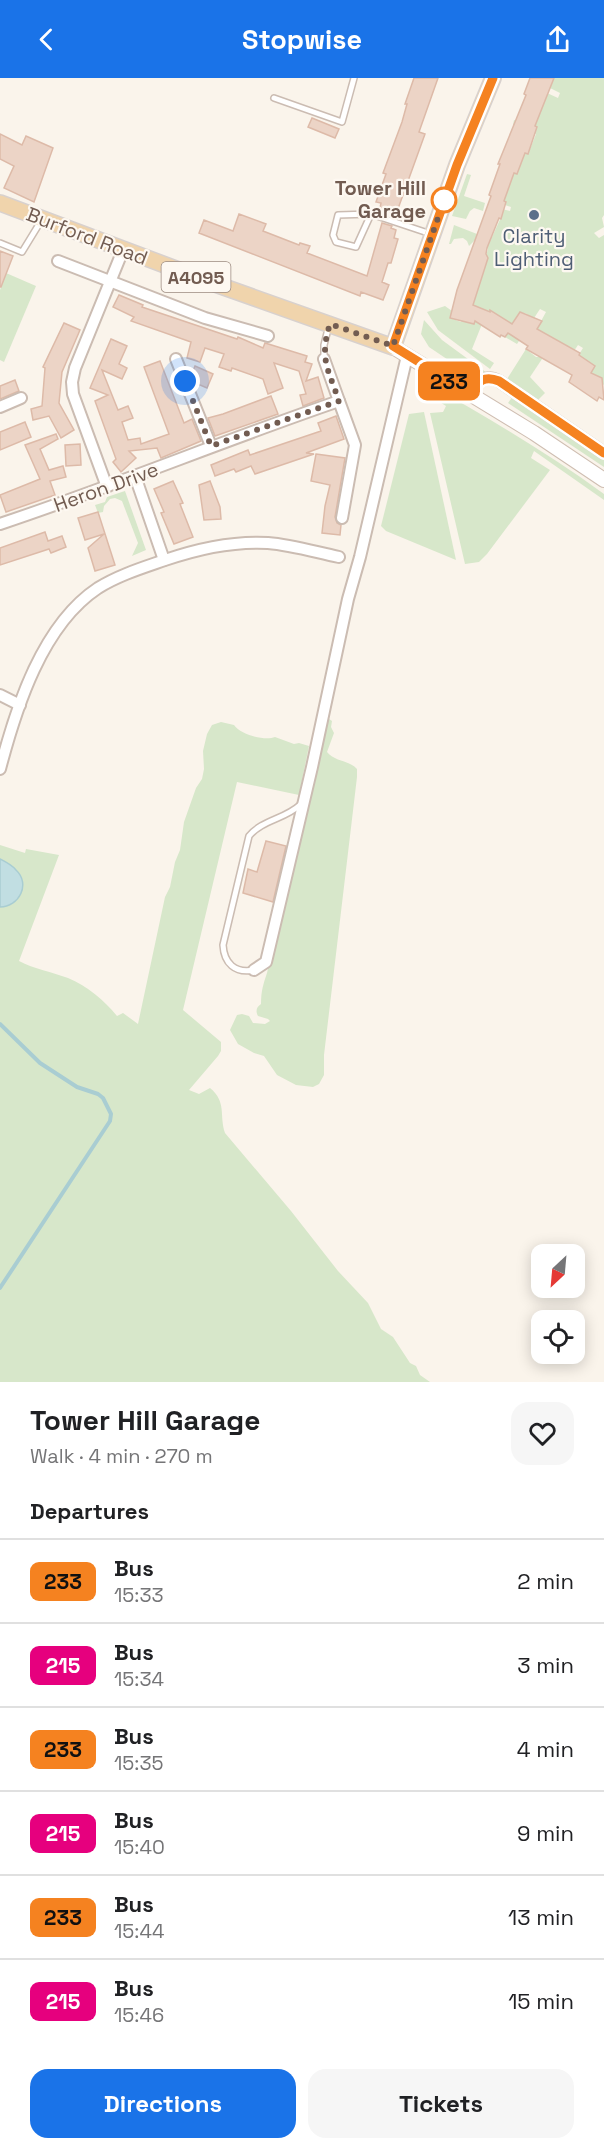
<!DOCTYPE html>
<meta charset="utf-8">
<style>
:root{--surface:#fff;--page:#f6f6f6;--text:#202124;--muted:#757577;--line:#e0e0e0;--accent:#1a73e8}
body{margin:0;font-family:"Space Grotesk",sans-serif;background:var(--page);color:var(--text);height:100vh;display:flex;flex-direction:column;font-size:22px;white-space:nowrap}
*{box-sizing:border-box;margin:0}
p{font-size:20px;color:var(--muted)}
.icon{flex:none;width:33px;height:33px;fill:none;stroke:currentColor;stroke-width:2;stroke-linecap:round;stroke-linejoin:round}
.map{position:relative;height:1304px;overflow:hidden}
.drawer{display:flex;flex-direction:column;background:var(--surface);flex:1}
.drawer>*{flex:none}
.badge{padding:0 12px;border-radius:9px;font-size:21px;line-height:39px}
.needle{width:39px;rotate:206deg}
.controls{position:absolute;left:531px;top:1166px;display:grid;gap:12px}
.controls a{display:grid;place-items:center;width:54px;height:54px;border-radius:12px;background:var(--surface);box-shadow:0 3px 15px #0003;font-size:30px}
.you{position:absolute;width:30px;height:30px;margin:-15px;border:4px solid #fff;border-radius:50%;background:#1a73e8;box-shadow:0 0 0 9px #1a73e833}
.map>.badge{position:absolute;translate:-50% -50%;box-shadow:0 0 0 3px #fff}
h2{padding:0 30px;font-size:22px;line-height:54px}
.round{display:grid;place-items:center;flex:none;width:63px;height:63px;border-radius:18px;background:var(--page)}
.summary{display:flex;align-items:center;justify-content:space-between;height:102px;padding:0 30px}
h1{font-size:28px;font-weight:700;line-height:45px}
.button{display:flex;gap:12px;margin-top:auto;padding:12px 30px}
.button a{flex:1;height:69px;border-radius:18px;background:var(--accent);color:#fff;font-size:24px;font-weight:700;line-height:69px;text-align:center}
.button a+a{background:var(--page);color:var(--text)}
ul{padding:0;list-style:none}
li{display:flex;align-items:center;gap:18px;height:84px;padding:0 30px;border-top:2px solid var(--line)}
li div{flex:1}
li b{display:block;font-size:22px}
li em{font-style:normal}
li .badge{min-width:66px;font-weight:700;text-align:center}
header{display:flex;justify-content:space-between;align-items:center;height:78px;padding:0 30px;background:var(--accent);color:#fff;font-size:27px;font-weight:700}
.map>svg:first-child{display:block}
.green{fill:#d7e7ca}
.water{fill:#c1dee2;stroke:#a9cdd2;stroke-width:1.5}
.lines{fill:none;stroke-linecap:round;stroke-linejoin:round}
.stream{stroke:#a9cdd2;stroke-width:4}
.building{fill:#ecd4c6;stroke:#ddbaa8;stroke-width:1.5}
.lane-casing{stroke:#cbbcb2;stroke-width:8}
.street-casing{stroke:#cbbcb2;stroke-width:14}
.secondary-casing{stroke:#cfbeb2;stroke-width:16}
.primary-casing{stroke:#d8d1ce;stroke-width:18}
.lane{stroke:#fff;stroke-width:5}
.street{stroke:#fff;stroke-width:10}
.secondary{stroke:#fff;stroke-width:14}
.primary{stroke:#f0d4ac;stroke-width:15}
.line-casing{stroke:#fff;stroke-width:14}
.line{stroke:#f58220;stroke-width:9}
.walk{stroke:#725c51;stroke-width:6;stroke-dasharray:0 10.8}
.stop-dot{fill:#fff;stroke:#f58220;stroke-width:3}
.service-dot{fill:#5c6f8a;stroke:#fdf8f1;stroke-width:2}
.labels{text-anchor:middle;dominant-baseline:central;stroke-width:4.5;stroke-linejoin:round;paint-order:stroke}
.shield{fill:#fdf8f1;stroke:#9c8b81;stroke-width:1.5}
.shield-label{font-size:18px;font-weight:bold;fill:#725c51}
.stop-label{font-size:20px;font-weight:bold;fill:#725c51;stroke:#fdf8f1;text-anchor:end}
.street-label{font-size:20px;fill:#725c51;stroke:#fdf8f1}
.service-label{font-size:20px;fill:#4e5e75;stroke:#fdf8f1}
</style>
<header><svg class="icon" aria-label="back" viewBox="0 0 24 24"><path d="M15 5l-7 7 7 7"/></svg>Stopwise<svg class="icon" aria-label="share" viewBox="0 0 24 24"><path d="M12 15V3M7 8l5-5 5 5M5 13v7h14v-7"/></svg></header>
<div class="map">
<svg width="604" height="1304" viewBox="0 0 604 1304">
<rect width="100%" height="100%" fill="#faf4eb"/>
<!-- green -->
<g class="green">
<path d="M554,0H604V137L602,140L604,149L594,155L599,160L604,157V307L601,305L602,300L589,297L595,288L584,281L572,297L568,294L583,270L578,267L570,279L571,270L554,263L530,299L545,315L537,323L507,301L526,271L536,279H540L551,261L534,256L546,234L540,231L517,266L505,259L508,255L515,259L528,238L527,236L520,234L512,246H482L472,271L494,285L490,291L438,252L427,234L445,228L452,233L450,240L461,244L462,242L474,246L480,230L470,226L472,219L457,213L475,218L488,171L475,162L469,168L467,163L463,160L454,161L451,166H449L454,147L477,156L478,154L492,159L503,135L498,130L510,133L511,129L505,127L506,124L504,123L510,93L517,96L524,78L516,75L517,73L528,76L536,56L513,47L514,42L534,49L547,15L558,20L560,15L550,10Z"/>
<path d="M467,96L471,97L464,118L485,125L483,133L474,130L470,133L466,141L452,138Z"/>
<path d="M6,195L36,208L4,284L0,282V212Z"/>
<path d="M424,242L442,262L487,295L472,298L429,269L421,256Z"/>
<path d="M430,307C490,341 549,376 604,416V422L534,373L531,380L550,392L487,476L479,484L465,486L430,335L443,334L446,328L427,316Z"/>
<path d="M513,318L604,380V389L508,325Z"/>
<path d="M424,334L456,482L386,453L381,448L409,336Z"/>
<path d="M125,413L146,472L132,478L138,465L122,423L115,420L110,421L104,428L103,434L98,435L95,427L105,424L107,419Z"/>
<path d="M329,641L332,643L331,649L334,655L327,674C335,684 349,682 357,691V699L324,977V997L319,1006L313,1009L296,1007L277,997L264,978L254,975L238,966L230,952L237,937L242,936L249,938L253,945L265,946L270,943L268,941L258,938C255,932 257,929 261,926C261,913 263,907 267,895L326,642Z"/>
<path d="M221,644L234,647C241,657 265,663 275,659L294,666L299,665L309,668L299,717L237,704L183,932L221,964V973L218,978L189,1012L199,1016L210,1010C227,1024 219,1037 225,1055L291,1133L338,1193L368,1225L381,1251L393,1259L410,1285L416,1288L420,1297L430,1304H0V767L25,775L26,771L59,777L19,883C34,891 52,894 68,900C87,908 104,922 117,938L123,935L138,946L165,819L170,809L175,784L180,772L184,744L196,710L202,701L204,691L203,673L207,656L212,647Z"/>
</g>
<!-- water -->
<path class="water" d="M0,781C6,784 12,787 16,792C31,806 19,829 0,829Z"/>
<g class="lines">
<!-- stream -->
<path class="stream" d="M0,946L40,985L77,1009L98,1016L103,1020L111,1036L110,1043L0,1210"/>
</g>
<!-- building -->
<g class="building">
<path d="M414,0H438L419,54L425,56L395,139L385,136L386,132L380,130L381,125L376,124L386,96L383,95L402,44L407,26H405Z"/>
<path d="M530,0H554L535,48L537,49L528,76L525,75L517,96L514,95L504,123L506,124L501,141L499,140L487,170L486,176L488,180L473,227L490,234V232L512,246L520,234L542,243L537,251L580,275L579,277L595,288L591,295L602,300L604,322L599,319L597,323L569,304L572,297L526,271L528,268L508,255L505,259L501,257L500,259L475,243L474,246L450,240L457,212L491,118L489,117L500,86H498L526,17L524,16Z"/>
<path d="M312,40L339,51L335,60L308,49Z"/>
<path d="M0,56L22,67L26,58L53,70L34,124L4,110L14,88L0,81Z"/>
<path d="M239,136L266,146L263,153L299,167L300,165L310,168L307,175L367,198L382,145L392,148L391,150L396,152L394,160L398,161L391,185H388L382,204L389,207L383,222L361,214L360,218L199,155L204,142L233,153Z"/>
<path d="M0,173L13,178L1,209H0Z"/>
<path d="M119,217L143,227L142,229L237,261L238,259L263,270L265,265L307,278L305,284L312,286L306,303L318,299L324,320L303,328L300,317L306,316L299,293L274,285L283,310L268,316L263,301L232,290L231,293L219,289L224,276L205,270L200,284L187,280L191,264L131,243L134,239L113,229Z"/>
<path d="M64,245L80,252L62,294L59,325L74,352L61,360L49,338L33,342L31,331L42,328L45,290L43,289Z"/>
<path d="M111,261L127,268L119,286L127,290L122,301L102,292L118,332L128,328L133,340L122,344L128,362L140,360L141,366L169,356L144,289L160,283L184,345L192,341L201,363L161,380L157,370L129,373L136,380L121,394L113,384L116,381L95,323L108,317L90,310Z"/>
<path d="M195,288L213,296L207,310L193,304L191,298Z"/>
<path d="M15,302L19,313L0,321V308Z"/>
<path d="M271,318L278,336L215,358L208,340L223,336Z"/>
<path d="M336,338L344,361L306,375L314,376L255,396L251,388L236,394L234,391L215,398L211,387L248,372L250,377L321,353L318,345Z"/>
<path d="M25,344L31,359L0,372V354Z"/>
<path d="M56,356L58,361L40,371L49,392L63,388L66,399L50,403L55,417L6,434L0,417L40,401L25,367Z"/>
<path d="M80,366L81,387L66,388L65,367Z"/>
<path d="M316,376L345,380L335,439L337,445L341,447L340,457L322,455L325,428L330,407L311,403Z"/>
<path d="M173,403L183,425L180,426L193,459L174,466L161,435L164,434L154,411Z"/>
<path d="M210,403L220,429L221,441L204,442L199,407Z"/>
<path d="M98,434L115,487L95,493L88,470L104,456L85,462L78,440Z"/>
<path d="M45,454L48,463L62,458L66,469L51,475L49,471L0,487V470Z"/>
<path d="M266,763L286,768L273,824L243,815L248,791L257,794Z"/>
</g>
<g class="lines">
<!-- lane casing -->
<g class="lane-casing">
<g id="lane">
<path d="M274,20L342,44L354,0"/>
<path d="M371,136L356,169L336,164L333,157L338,137L371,136L431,156"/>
<path d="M0,165L22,174L41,143"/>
<path d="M324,281V267L329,247"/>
<path d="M254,892C235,896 224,885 223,867L249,758C262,742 285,741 300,727"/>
</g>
</g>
<!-- street casing -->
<g class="street-casing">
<g id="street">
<path d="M58,183L205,240L268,258"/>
<path d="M176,281L211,368"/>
<path d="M471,316C478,303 484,296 499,303L604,375"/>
<path d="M339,323L355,367L342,440"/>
<path d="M0,329L21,320"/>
<path d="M135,398L164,482"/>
<path d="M107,409L73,316L72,304L75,290L123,172"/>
<path d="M0,446C114,408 225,362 339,323L324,281"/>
<path d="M0,617L20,627"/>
<path d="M0,691C16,630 42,547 98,510C119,497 142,490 165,482C197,471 233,463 268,465C292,467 315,474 339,479"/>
<path d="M254,892L266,884L312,689L348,521L360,479L407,278"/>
</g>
</g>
<!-- secondary casing -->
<g class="secondary-casing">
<path id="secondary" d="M393,269L534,355L604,402"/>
</g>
<!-- primary casing -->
<g class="primary-casing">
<path id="primary" d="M0,125L221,208L393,269L457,87L493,0"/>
</g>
<!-- lane -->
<use href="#lane" class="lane"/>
<!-- street -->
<use href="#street" class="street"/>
<!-- secondary -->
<use href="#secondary" class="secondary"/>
<!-- primary -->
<use href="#primary" class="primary"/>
</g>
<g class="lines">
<!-- line casing -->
<g class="line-casing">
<path id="line" d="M493,0L457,87L393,268L471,316C478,303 484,297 499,303L604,375"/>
</g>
<!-- line -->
<use href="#line" class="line"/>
<!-- walk -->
<path class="walk" d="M185,303L211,368L339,323C328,291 319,280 330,246L393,268L445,120L444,122"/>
</g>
<!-- markers -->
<circle class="stop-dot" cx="444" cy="122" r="12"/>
<circle class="service-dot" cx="534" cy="137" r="6"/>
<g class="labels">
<!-- shield labels -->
<rect class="shield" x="161.5" y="184" width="69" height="30" rx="4.5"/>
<g class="shield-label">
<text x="196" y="199">A4095</text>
</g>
<!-- stop labels -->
<g class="stop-label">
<text x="426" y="110">Tower Hill<tspan x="426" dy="23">Garage</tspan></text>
</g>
<!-- street labels -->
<g class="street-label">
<text transform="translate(87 158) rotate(21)">Burford Road</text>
<text transform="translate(106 409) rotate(-20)">Heron Drive</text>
</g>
<!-- service labels -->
<g class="service-label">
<text x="534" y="158">Clarity<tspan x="534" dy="23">Lighting</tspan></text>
</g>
</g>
</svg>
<div class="controls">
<a><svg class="needle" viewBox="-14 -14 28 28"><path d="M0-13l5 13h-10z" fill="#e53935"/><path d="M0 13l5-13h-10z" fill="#757577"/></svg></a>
<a><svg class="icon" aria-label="locate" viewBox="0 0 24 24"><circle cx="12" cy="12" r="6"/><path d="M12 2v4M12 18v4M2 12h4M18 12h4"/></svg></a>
</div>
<div class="you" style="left:185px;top:303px"></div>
<b class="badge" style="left:449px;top:303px;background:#f58220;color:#111">233</b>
</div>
<section class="drawer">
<div class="summary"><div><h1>Tower Hill Garage</h1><p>Walk · 4 min · 270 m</p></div><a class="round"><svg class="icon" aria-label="heart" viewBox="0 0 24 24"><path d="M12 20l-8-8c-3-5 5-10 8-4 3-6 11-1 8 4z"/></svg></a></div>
<h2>Departures</h2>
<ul>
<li><span class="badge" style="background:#f58220;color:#111">233</span><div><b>Bus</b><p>15:33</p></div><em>2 min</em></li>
<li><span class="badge" style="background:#e6007e;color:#fff">215</span><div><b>Bus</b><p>15:34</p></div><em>3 min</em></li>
<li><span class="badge" style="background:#f58220;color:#111">233</span><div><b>Bus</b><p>15:35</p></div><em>4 min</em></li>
<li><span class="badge" style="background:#e6007e;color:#fff">215</span><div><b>Bus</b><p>15:40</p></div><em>9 min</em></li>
<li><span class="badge" style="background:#f58220;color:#111">233</span><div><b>Bus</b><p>15:44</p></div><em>13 min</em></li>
<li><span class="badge" style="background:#e6007e;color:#fff">215</span><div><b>Bus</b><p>15:46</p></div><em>15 min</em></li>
</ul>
<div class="button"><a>Directions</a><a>Tickets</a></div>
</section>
